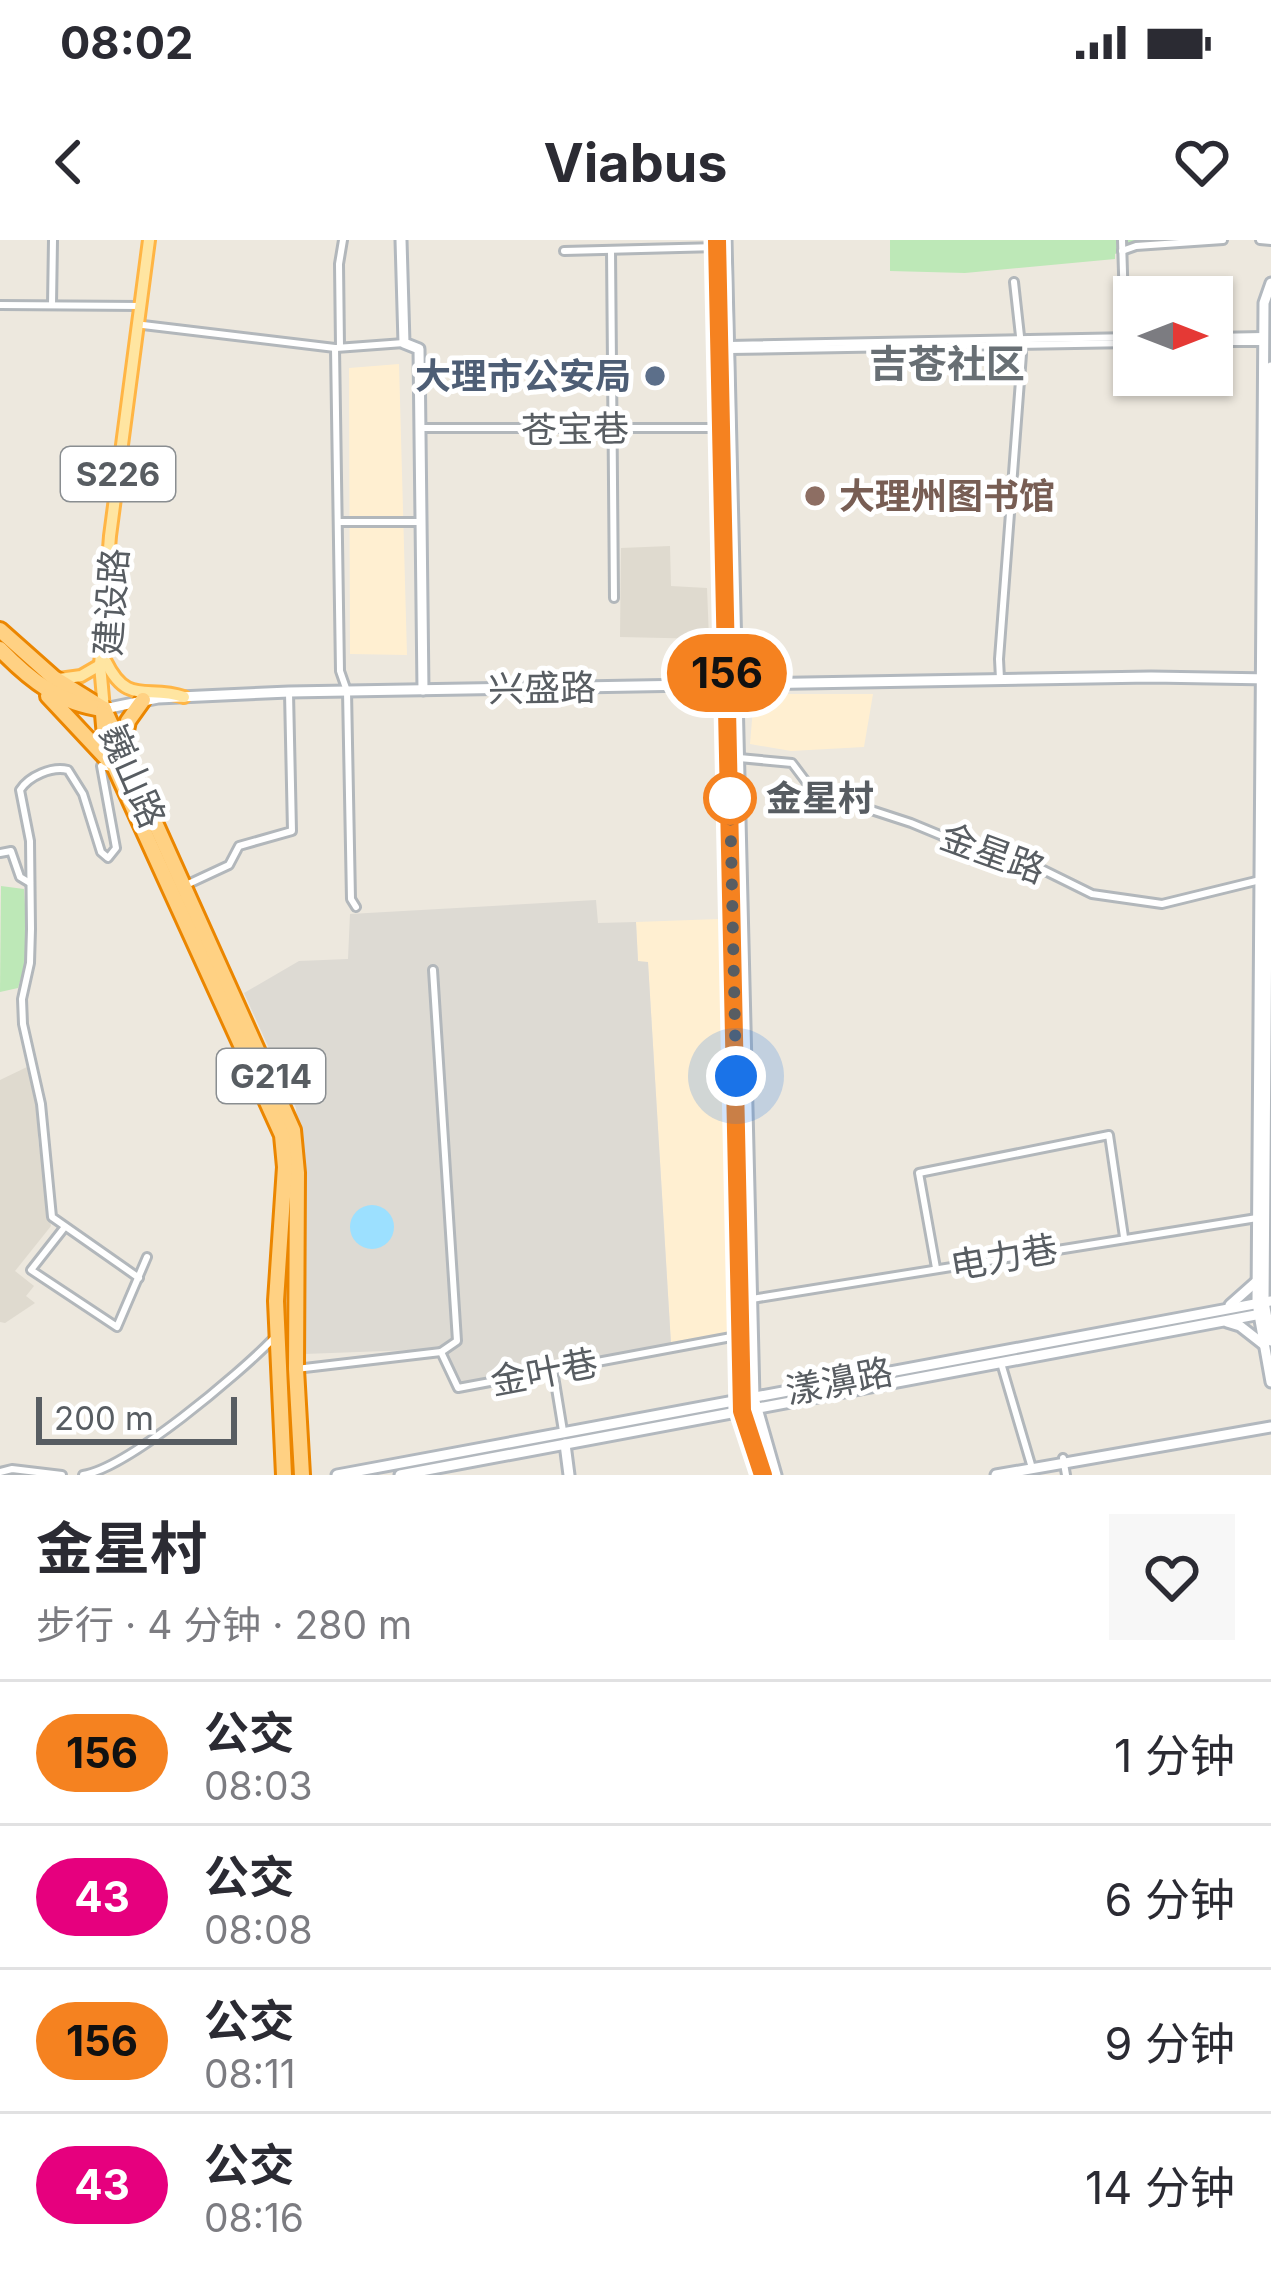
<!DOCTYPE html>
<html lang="zh">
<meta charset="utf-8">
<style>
:root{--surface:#fff;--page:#f7f7f7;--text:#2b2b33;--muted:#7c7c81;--line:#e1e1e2}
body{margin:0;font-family:Inter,"Noto Sans SC",sans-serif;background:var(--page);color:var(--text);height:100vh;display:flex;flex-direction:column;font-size:45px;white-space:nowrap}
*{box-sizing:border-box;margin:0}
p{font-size:39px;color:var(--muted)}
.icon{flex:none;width:66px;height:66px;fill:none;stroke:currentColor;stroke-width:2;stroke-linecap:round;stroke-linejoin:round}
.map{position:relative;height:1235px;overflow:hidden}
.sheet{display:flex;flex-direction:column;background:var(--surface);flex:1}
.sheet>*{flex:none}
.badge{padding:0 24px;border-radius:39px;font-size:42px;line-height:78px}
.needle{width:78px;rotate:90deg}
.tools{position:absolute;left:1113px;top:36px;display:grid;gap:24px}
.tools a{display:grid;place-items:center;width:120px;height:120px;border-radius:0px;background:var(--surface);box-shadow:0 3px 9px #0004;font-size:60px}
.scale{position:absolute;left:36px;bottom:30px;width:201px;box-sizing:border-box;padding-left:12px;border:6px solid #585d62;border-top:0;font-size:33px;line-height:42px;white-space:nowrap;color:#585d62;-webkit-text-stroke:9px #fff;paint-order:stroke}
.you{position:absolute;width:60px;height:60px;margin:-30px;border:9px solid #fff;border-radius:50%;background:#1a73e8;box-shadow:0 0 0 18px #1a73e833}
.map>.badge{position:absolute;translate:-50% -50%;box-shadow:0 0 0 6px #fff}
.round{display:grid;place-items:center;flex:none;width:126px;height:126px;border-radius:0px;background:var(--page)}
.headline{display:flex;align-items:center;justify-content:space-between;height:204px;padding:0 36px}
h1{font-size:57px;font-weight:700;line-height:90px}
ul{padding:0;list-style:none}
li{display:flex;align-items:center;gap:36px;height:144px;padding:0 36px;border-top:3px solid var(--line)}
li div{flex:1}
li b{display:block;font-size:45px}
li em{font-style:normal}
li .badge{min-width:132px;font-weight:700;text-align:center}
.status{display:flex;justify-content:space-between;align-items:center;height:84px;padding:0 60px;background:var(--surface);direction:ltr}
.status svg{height:33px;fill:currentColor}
header{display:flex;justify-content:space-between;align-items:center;height:156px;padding:0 36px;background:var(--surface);font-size:54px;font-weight:700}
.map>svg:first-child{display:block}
.commercial{fill:#ffefd1}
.industrial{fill:#dddad3}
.education{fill:#dfdacf}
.green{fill:#bde8b7}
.water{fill:#9ce0ff}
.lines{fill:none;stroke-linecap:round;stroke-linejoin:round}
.street-casing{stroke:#b2b7bb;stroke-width:12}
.secondary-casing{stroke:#b2b8be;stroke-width:15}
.primary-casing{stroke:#ffb545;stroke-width:16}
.highway-casing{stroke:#eb8600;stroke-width:20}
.street{stroke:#fff;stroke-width:6}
.secondary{stroke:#fff;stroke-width:9}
.primary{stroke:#ffe5a1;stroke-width:10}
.highway{stroke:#ffd183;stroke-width:14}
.line-casing{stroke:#fff;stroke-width:27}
.line{stroke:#f58220;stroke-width:18}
.walk{stroke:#585d62;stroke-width:12;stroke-dasharray:0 21.6}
.service-dot{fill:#5c6f8a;stroke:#fff;stroke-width:4.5}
.education-dot{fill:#8d6e63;stroke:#fff;stroke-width:4.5}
.stop-dot{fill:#fff;stroke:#f58220;stroke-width:6}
.labels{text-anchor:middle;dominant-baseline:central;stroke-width:10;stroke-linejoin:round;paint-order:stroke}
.shield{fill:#fff;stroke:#8a8e91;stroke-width:3}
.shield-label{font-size:33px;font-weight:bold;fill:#585d62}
.service-label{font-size:36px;font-weight:bold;fill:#4e5e75;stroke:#fff;text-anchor:end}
.street-label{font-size:36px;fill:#585d62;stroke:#fff}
.education-label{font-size:36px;font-weight:bold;fill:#785e54;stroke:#fff;text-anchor:start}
.stop-label{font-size:36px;font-weight:bold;fill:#585d62;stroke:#fff;text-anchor:start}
.neighbourhood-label{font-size:39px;font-weight:bold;fill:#686f74;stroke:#fff}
</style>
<div class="status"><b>08:02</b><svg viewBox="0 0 49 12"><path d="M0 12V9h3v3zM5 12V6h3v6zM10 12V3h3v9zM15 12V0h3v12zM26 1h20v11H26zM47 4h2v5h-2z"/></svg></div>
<header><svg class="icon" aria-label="back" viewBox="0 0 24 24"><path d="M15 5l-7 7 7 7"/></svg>Viabus<svg class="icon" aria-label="heart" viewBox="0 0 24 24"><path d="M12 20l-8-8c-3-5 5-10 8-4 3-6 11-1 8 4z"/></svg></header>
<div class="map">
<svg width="1271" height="1235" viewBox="0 0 1271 1235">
<rect width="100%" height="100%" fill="#ede8de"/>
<!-- commercial -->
<g class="commercial">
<path d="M399,124L407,415L350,414L349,128Z"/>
<path d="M771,454H873L864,507L791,511L750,504L753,468Z"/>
<path d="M719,679L730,1092L671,1104L648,723L638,722L636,682Z"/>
</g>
<!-- industrial -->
<path class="industrial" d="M596,660L598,683L636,682L638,721L648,722L671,1104L459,1143L440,1109L304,1114L303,961L296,868L244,753L299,721L348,719L350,674Z"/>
<!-- education -->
<g class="education">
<path d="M670,306L671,346L707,348L709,399L620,397L621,308Z"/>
<path d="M27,827L39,879L38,899L51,986L15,1031L34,1046L26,1056L35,1063L5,1083L0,1082V840Z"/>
</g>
<!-- green -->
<g class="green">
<path d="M890,0H1139V3L1115,14V19L965,33L890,31Z"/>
<path d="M1,646L24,649L28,715L18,748L0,752Z"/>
</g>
<!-- water -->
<circle class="water" cx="372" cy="987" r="22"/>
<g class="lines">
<!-- street casing -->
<g class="street-casing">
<g id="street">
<path d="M1122,0L1125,98"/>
<path d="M1260,0L1271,1"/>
<path d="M611,10L614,358"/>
<path d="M564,11L718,7"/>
<path d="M1122,11L1136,6L1223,0"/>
<path d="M0,65L141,66"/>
<path d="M52,65L53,0"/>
<path d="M143,85L335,108L340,431L347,451L351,659L356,667"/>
<path d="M1212,97L1263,96"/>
<path d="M1212,102H1262"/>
<path d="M730,105L1134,97"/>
<path d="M340,107L339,24L343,0"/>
<path d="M336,108L404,103"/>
<path d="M729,110L1134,103"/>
<path d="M420,188H730"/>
<path d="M339,282H420"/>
<path d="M1000,439L999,419L1022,114L1014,42"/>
<path d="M739,518L792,523L813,551L911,583L969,607L1011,614L1092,654L1162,664L1260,640"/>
<path d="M112,528L101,526L116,608L108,618L101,612L83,554L68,530C52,526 29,536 20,550L30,601L31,689L30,723L22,759L23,784L41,864L52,977L139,1038"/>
<path d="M0,613L11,611L20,637L30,643"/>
<path d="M186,645L229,625L239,606L292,591L289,453"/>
<path d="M433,730L457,1101L441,1112"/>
<path d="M64,988L31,1030L117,1087L147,1017"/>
<path d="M936,1028L919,933L1109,895L1124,997"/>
<path d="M752,1059L1257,978"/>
<path d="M1001,1123L1032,1228"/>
<path d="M296,1129L441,1112L458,1148L742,1095"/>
<path d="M553,1130L563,1191"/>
<path d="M1063,1218L1066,1235"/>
<path d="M0,1232L12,1229L62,1235"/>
<path d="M83,1235C128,1228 239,1134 273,1099"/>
</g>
</g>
<!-- secondary casing -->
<g class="secondary-casing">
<g id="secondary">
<path d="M401,0L404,103L419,109L423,450"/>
<path d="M717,0L743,1171L763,1235"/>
<path d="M726,0L754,1158L776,1235"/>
<path d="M1271,43L1264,63L1257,1063L1271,1142"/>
<path d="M1271,127L1264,1062L1271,1101"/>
<path d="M104,469L158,458L289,452L1151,437L1271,439"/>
<path d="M1230,1065L1257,1041"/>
<path d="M1227,1082L1240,1086L1263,1104"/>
<path d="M565,1204L569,1235"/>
<path d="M337,1235L1271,1061"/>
<path d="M400,1235L1261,1074"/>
<path d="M996,1235L1271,1187"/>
</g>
</g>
<!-- primary casing -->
<g class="primary-casing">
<g id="primary">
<path d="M106,422C128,467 148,444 184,457"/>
<path d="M59,439L81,436L100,425"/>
<path d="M104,469L100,425L110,296L149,0"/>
</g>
</g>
<!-- highway casing -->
<g class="highway-casing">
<g id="highway">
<path d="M0,390L54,438L104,469"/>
<path d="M0,409C30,440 60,464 104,469"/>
<path d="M48,456L107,519"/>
<path d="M104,469L293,890L297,933L296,1129L302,1235"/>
<path d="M103,474L106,508L282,895L285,927L276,1061L284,1235"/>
<path d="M122,510L128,481L143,460"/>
</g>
</g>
<!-- street -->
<use href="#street" class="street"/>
<!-- secondary -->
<use href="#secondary" class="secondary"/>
<!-- primary -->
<use href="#primary" class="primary"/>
<!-- highway -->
<use href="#highway" class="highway"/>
</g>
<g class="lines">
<!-- line casing -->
<g class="line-casing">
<path id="line" d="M717,0L742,1171L763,1235"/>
</g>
<!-- line -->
<use href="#line" class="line"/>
<!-- walk -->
<path class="walk" d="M730,558L736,836"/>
</g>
<!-- markers -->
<circle class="service-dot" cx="655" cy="136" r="12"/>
<circle class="education-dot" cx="815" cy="256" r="12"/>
<circle class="stop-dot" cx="730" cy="558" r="24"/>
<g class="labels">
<!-- shield labels -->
<g class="shield">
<rect x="61" y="207" width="114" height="54" rx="9"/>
<rect x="217" y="809" width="108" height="54" rx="9"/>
</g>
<g class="shield-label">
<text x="118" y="234">S226</text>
<text x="271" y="836">G214</text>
</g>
<!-- service labels -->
<g class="service-label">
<text x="631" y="136">大理市公安局</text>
</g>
<!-- street labels -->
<g class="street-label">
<text transform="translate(575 189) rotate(-1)">苍宝巷</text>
<text transform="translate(111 362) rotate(-86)">建设路</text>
<text transform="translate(542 448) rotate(-1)">兴盛路</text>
<text transform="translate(133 536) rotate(66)">巍山路</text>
<text transform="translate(993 613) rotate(20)">金星路</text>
<text transform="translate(1004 1017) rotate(-10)">电力巷</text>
<text transform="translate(544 1132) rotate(-11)">金叶巷</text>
<text transform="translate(839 1141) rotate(-11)">漾濞路</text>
</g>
<!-- education labels -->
<g class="education-label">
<text x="839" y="256">大理州图书馆</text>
</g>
<!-- stop labels -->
<g class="stop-label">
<text x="766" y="558">金星村</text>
</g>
<!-- neighbourhood labels -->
<g class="neighbourhood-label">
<text x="947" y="123">吉苍社区</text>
</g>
</g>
</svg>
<div class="tools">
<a><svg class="needle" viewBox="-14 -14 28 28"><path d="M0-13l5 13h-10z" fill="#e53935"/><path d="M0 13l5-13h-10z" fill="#7c7c81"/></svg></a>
</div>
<div class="scale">200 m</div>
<div class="you" style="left:736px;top:836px"></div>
<b class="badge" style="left:727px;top:433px;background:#f58220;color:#111">156</b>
</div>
<section class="sheet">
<div class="headline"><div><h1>金星村</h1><p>步行 · 4 分钟 · 280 m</p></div><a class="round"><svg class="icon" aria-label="heart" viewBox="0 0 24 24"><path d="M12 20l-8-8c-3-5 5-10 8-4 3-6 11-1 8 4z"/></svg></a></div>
<ul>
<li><span class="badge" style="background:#f58220;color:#111">156</span><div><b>公交</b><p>08:03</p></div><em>1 分钟</em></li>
<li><span class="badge" style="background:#e6007e;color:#fff">43</span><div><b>公交</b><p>08:08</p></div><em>6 分钟</em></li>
<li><span class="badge" style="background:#f58220;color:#111">156</span><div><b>公交</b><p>08:11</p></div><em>9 分钟</em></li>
<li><span class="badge" style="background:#e6007e;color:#fff">43</span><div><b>公交</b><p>08:16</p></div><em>14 分钟</em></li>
</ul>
</section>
